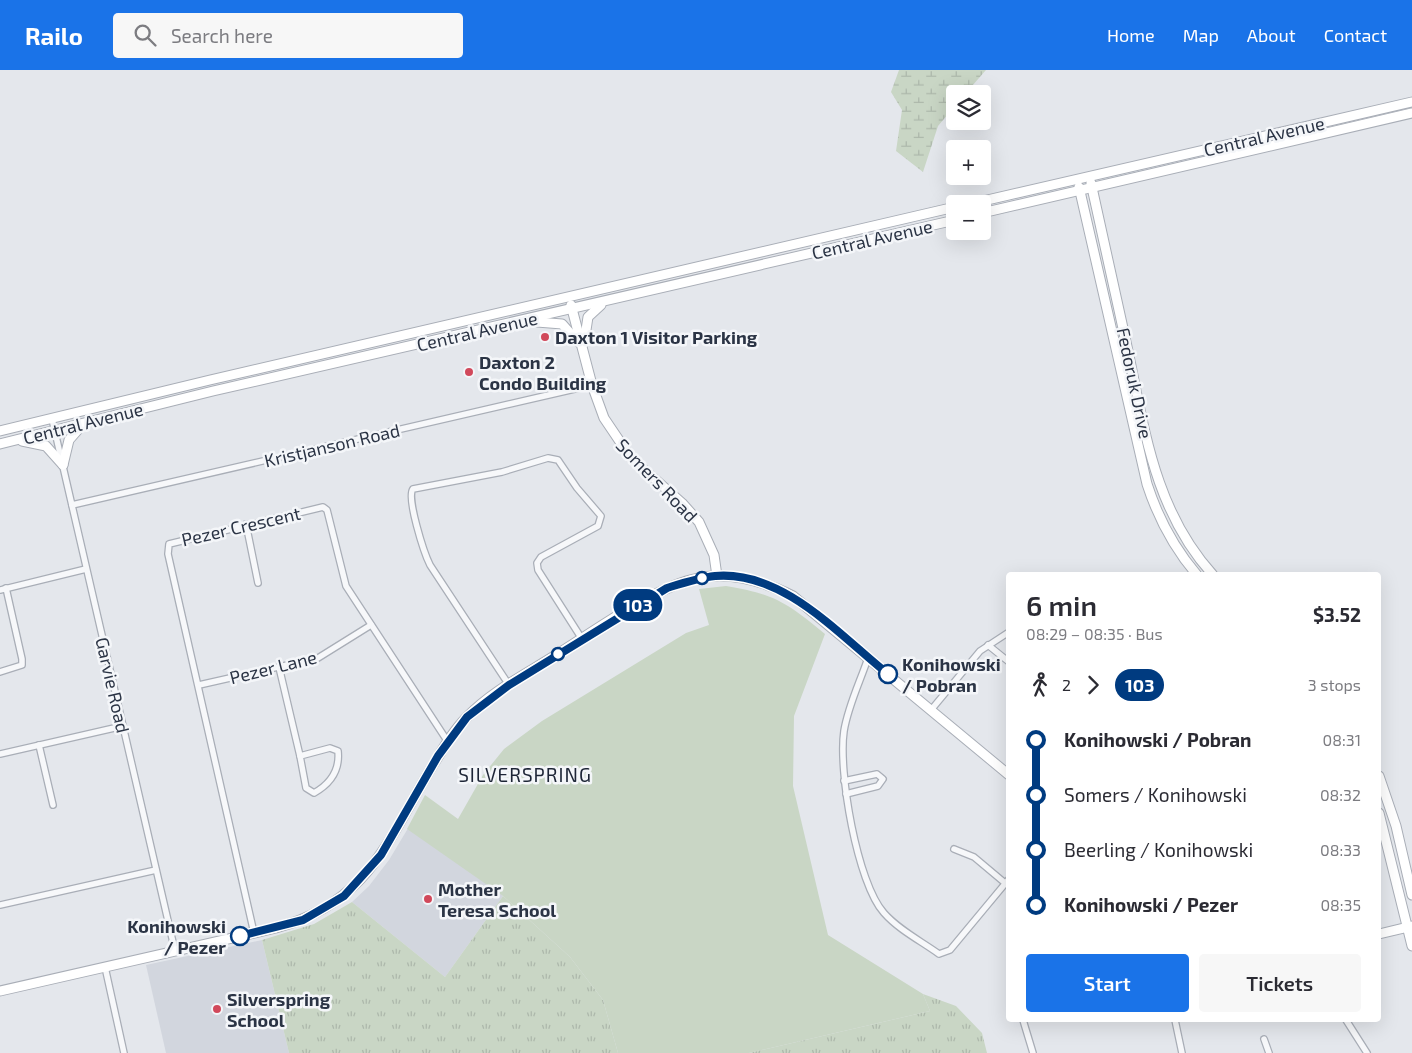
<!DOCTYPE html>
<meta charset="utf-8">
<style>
:root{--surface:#fff;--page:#f7f7f7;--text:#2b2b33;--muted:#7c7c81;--accent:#1a73e8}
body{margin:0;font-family:"Exo 2",sans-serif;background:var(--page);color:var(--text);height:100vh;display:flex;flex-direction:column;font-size:19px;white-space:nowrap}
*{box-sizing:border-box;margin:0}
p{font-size:16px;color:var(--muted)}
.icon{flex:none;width:28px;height:28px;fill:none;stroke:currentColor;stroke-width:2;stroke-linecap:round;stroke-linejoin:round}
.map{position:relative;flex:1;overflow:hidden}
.details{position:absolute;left:1006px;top:502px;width:375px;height:450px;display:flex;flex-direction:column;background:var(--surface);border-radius:5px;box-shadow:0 5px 20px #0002}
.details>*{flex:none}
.badge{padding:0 10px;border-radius:16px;font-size:18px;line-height:32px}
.tools{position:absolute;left:946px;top:15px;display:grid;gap:10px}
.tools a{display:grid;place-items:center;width:45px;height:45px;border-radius:5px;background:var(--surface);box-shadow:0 5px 20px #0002;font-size:25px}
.map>.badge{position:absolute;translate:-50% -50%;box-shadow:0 0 0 2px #fff}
.legs{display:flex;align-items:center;gap:8px;height:55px;padding:0 20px;font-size:16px}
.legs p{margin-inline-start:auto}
.head{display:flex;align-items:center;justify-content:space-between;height:85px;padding:0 20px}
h1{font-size:28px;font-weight:600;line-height:38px}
.action{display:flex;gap:10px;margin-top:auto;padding:10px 20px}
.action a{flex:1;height:58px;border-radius:5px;background:var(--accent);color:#fff;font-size:20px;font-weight:600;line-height:58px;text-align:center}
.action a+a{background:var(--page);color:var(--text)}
ul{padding:0 20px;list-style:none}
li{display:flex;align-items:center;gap:18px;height:55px;font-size:19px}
li i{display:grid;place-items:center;width:8px;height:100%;margin:0 6px;background:currentColor}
li i::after{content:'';width:12px;height:12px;margin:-6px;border:4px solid;border-radius:50%;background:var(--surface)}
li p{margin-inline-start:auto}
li:first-child i{background:linear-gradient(#0000 50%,currentColor 0)}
li:last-child i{background:linear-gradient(currentColor 50%,#0000 0)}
header{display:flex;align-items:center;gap:30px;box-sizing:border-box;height:70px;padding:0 25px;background:var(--accent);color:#fff}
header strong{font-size:24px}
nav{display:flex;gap:28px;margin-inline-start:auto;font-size:18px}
.search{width:350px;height:45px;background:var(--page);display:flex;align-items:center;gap:12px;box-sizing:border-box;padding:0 18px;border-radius:5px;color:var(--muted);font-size:19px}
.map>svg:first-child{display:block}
.built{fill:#d2d6de}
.green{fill:#c9d6c5}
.wetland{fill:url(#wetland-marsh)}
.park{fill:url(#park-tufts)}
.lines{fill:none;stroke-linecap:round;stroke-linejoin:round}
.street-casing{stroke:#a9aeb7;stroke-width:8}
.secondary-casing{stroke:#a9aeb7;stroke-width:11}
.street{stroke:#f7f8fa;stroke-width:5.5}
.secondary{stroke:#fff;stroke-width:9}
.line-1-casing{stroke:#fff;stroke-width:11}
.line-1{stroke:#003b80;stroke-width:8}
.poi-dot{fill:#d1495b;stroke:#f4f6f9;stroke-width:2}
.stop-1-dot{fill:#fff;stroke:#003b80;stroke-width:2.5}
.labels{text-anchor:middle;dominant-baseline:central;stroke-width:5;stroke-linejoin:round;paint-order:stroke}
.street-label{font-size:18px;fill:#2b3445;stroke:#f4f6f9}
.poi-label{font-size:18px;font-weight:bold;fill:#2b3445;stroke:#f4f6f9;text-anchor:start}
.stop-label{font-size:18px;font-weight:bold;fill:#2b3445;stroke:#f4f6f9;text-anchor:start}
.neighbourhood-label{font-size:19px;letter-spacing:1px;fill:#1d2536;stroke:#f4f6f9}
</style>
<header>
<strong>Railo</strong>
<div class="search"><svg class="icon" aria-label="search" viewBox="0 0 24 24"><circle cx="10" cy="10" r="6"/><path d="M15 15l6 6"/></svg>Search here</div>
<nav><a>Home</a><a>Map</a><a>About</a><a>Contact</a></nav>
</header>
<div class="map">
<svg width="1412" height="983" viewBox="0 0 1412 983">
<defs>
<pattern id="wetland-marsh" width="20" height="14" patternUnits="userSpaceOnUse" patternTransform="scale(1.25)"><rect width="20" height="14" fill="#c9d6c5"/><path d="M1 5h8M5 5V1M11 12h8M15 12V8" fill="none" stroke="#adb8ab"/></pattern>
<pattern id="park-tufts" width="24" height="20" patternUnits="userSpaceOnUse" patternTransform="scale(1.25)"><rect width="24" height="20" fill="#c9d6c5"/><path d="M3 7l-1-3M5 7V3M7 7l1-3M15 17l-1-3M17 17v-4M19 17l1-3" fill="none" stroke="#adb8ab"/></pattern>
</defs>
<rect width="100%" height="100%" fill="#e4e7ec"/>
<!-- built -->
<g class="built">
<path d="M410,755L503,826L445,907L352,832L369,816L389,790Z"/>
<path d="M262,870L289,983H166L146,895Z"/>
</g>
<!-- green -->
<path class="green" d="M726,516C775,524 787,533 825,564L794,646L793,716L828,865L923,924L930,941L749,983H618L603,930L570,887L503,826L407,759L425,725L458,749L483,705L504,679L542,651L686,563L709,555L699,519Z"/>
<!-- wetland -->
<path class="wetland" d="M899,0H986L965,24H955V36L938,56L923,102L896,81L902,40L891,22Z"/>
<!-- park -->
<g class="park">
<path d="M503,826L570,887L603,930L618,983H289L262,870L314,854L352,832L445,907Z"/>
<path d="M923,924L956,936L982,963L987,983H749L930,941Z"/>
</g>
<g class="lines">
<!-- street casing -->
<g class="street-casing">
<g id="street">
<path d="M52,349L175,881"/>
<path d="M72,435L592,315"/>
<path d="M246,454L258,513"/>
<path d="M0,520L86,499"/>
<path d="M988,575L1009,592"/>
<path d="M868,588C860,612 848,636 844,661C838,701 857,813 884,843C899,860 921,871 939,884L950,880L1009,809"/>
<path d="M279,597L300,686"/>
<path d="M0,602L22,595V589L6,518"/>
<path d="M199,615L318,588L371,555"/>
<path d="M509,615L430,495C424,483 406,427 413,419L502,402L548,388L558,390L577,418L601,446L598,456L541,487L537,493L538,500L582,569"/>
<path d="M931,640L980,581L1009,562"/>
<path d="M39,675L53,735"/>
<path d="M330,678L338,681C340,700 330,714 314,723L306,718L300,686Z"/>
<path d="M0,684L123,656"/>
<path d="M844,711L877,704L883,709L878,716L846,724"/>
<path d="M954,779L974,787L1005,813"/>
<path d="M0,835L156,800"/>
<path d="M254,863L168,484L169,474L323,437L327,440L346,516L448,672"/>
<path d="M105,897L124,983"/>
<path d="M1023,950L1033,983"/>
<path d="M1175,950L1182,983"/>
<path d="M1346,950L1367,983"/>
<path d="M1264,969L1269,983"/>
</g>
</g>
<!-- secondary casing -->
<g class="secondary-casing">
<g id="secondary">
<path d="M1091,113C1103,169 1116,225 1128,281C1145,362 1155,441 1213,505"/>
<path d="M1079,117L1147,414C1158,448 1174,478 1197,505"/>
<path d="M970,134L1412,32"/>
<path d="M982,143L1412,43"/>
<path d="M571,235L592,315L604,348L631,388L682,433L699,452L714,485L717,506"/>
<path d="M537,252L562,254L578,272"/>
<path d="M584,273L588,247L601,235"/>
<path d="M0,361L210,310L955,137"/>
<path d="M22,371L46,376L63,395"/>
<path d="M0,374L213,321L955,150"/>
<path d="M63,395L69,370L83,354"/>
<path d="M1379,706L1396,756L1412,825"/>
<path d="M1379,743L1412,876"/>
<path d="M1379,864L1412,856"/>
<path d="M0,921L276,858C367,833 386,774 430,700C441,682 452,662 467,647C492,621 526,604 556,585C591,563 629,536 666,519C681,512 701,506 717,506C744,505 769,514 793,526L1009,705"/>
</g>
</g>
<!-- street -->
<use href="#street" class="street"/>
<!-- secondary -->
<use href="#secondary" class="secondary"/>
</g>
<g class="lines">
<!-- line-1 casing -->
<g class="line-1-casing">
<path id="line-1" d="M240,866L303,850L344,826L381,785L438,686L467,647L509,615L667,518C683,513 698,508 715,506C783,500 839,565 888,604"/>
</g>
<!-- line-1 -->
<use href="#line-1" class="line-1"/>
</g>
<!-- markers -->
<g class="poi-dot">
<circle cx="545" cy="267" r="5"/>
<circle cx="469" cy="302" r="5"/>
<circle cx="428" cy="829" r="5"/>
<circle cx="217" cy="939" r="5"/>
</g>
<g class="stop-1-dot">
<circle cx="702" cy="508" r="6"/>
<circle cx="558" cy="584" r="6"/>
<circle cx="888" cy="604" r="9"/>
<circle cx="240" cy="866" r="9"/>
</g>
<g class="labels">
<!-- street labels -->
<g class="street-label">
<text transform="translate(1264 66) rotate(-13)">Central Avenue</text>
<text transform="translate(872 169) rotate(-13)">Central Avenue</text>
<text transform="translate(477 261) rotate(-13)">Central Avenue</text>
<text transform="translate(1135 313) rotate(78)">Fedoruk Drive</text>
<text transform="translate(83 353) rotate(-14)">Central Avenue</text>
<text transform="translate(332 375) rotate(-13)">Kristjanson Road</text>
<text transform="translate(657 410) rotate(46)">Somers Road</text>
<text transform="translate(241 456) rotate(-13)">Pezer Crescent</text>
<text transform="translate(273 597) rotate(-14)">Pezer Lane</text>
<text transform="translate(113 615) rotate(77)">Garvie Road</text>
</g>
<!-- poi labels -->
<g class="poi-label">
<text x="555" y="267">Daxton 1 Visitor Parking</text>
<text x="479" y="292">Daxton 2<tspan x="479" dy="21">Condo Building</tspan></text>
<text x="438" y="819">Mother<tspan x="438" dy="21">Teresa School</tspan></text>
<text x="227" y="929">Silverspring<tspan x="227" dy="21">School</tspan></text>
</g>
<!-- stop labels -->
<g class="stop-label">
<text x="902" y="594">Konihowski<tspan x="902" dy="21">/ Pobran</tspan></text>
<text x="226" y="856" text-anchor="end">Konihowski<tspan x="226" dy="21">/ Pezer</tspan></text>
</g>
<!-- neighbourhood labels -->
<g class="neighbourhood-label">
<text x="525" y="704">SILVERSPRING</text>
</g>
</g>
</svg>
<div class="tools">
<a><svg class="icon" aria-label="layers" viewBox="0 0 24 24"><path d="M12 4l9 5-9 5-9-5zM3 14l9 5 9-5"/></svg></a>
<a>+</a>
<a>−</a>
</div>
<b class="badge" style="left:638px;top:535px;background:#003b80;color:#fff">103</b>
<section class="details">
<div class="head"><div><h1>6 min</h1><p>08:29 – 08:35 · Bus</p></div><b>$3.52</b></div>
<div class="legs"><svg class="icon" aria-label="walk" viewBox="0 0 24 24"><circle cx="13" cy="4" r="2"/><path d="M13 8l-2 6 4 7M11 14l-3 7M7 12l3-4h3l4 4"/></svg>2<svg class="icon" aria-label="forward" viewBox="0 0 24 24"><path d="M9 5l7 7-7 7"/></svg><b class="badge" style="background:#003b80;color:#fff">103</b><p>3 stops</p></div>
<ul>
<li><i style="color:#003b80"></i><b>Konihowski / Pobran</b><p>08:31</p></li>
<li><i style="color:#003b80"></i><span>Somers / Konihowski</span><p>08:32</p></li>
<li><i style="color:#003b80"></i><span>Beerling / Konihowski</span><p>08:33</p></li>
<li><i style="color:#003b80"></i><b>Konihowski / Pezer</b><p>08:35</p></li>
</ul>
<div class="action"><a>Start</a><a>Tickets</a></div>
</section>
</div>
